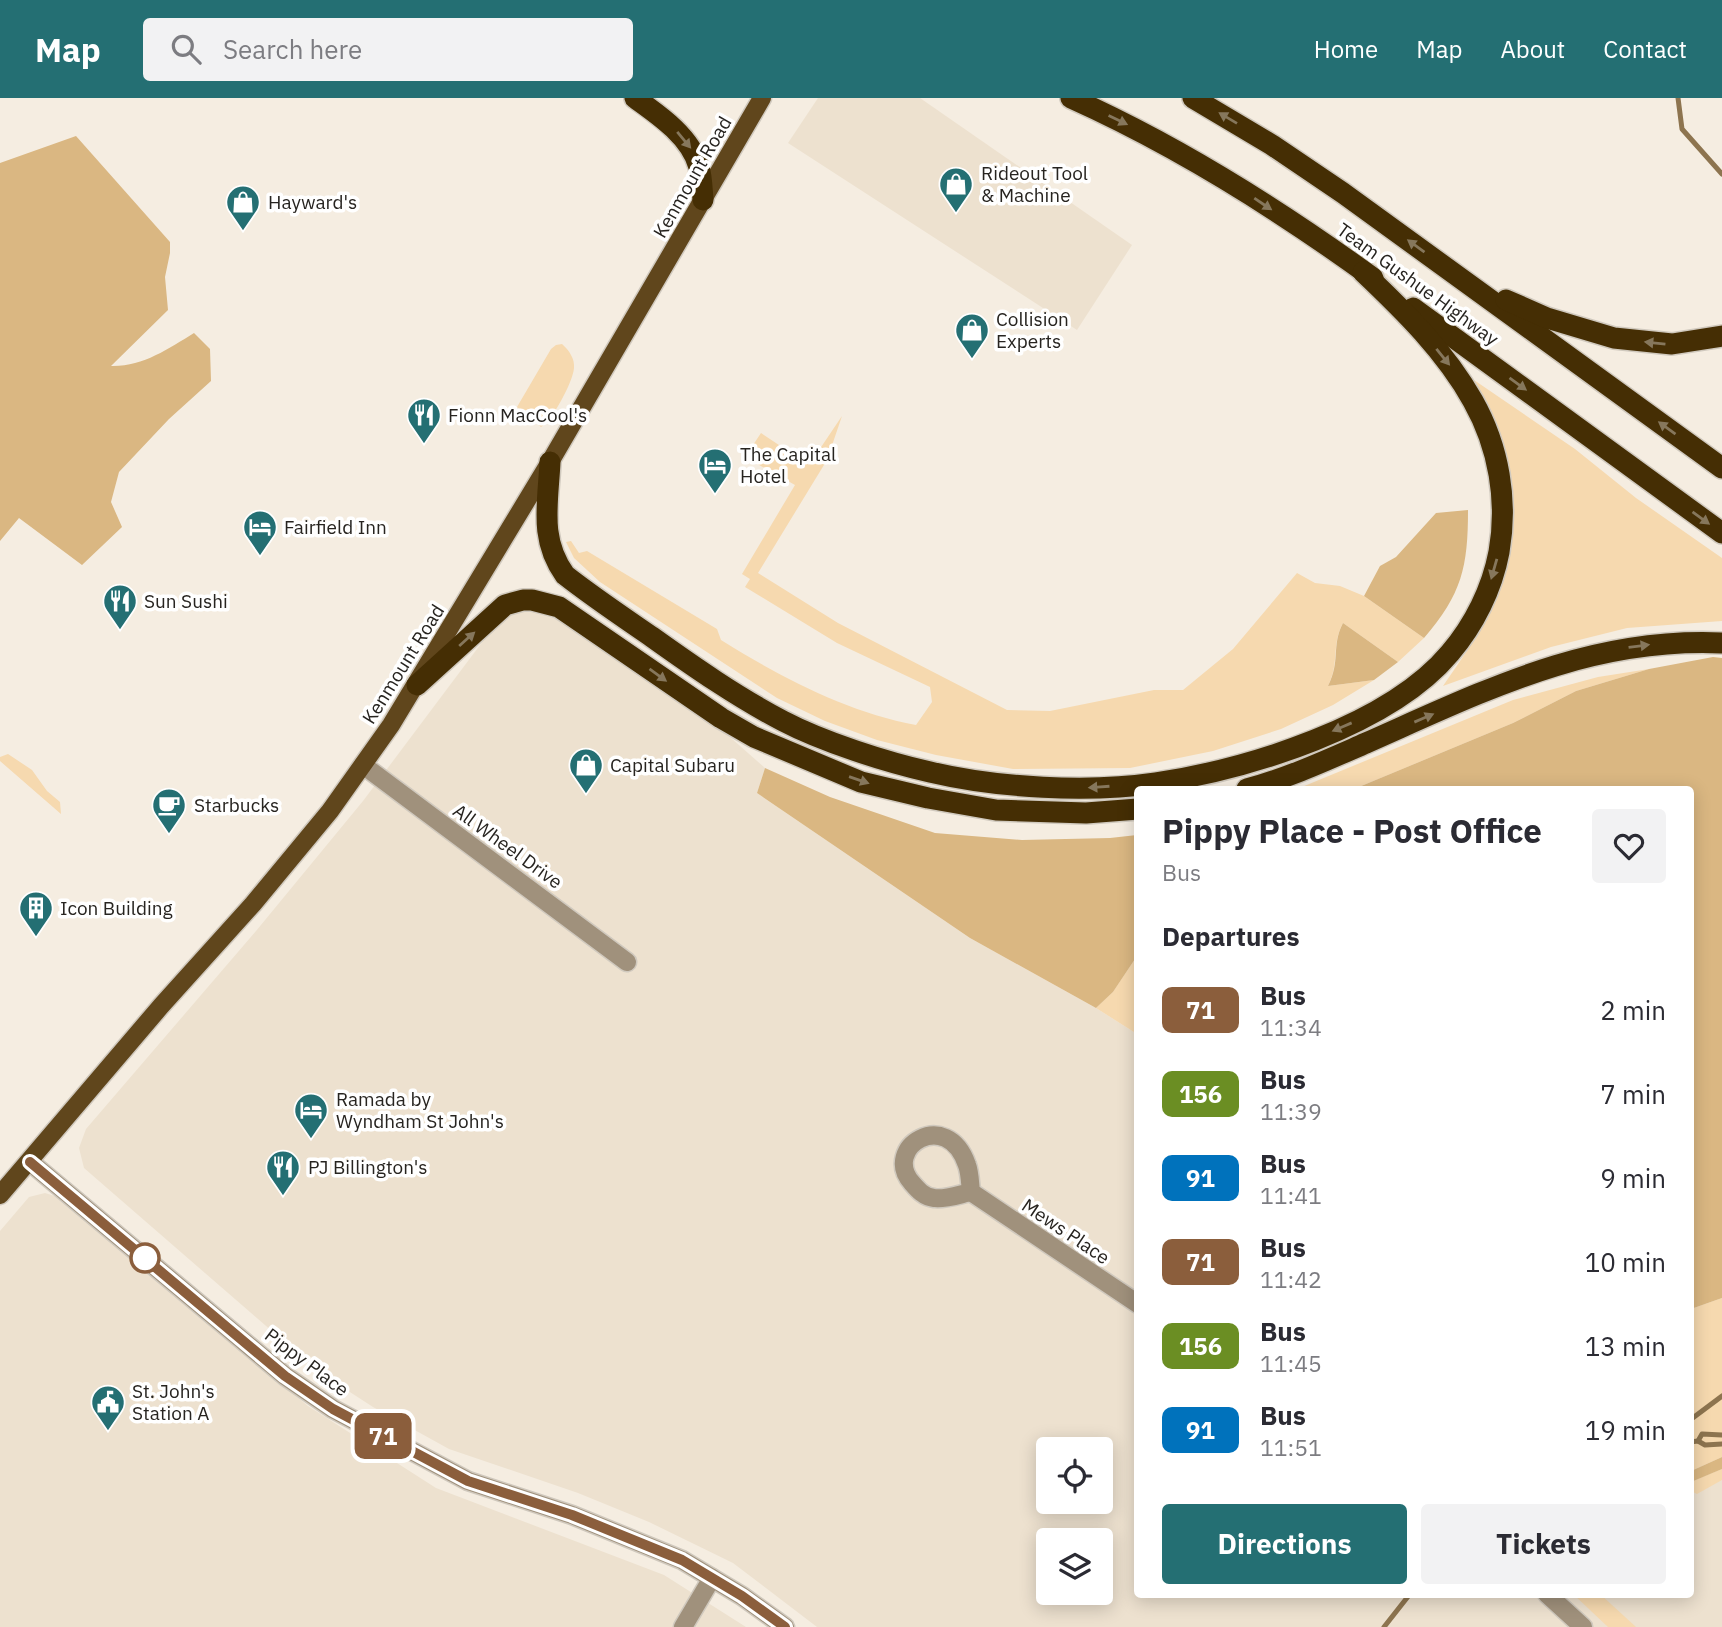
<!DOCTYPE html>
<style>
:root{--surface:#fff;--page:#f2f2f3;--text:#2b2b33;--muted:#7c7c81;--accent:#246f73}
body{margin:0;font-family:"IBM Plex Sans",sans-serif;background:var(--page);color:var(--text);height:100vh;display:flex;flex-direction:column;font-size:26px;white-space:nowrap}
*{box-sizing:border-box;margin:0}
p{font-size:23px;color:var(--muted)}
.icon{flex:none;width:38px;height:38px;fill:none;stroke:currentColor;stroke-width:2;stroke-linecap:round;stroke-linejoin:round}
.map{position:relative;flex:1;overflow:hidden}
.details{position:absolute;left:1134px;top:688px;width:560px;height:812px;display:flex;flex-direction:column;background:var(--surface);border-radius:7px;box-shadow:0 4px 18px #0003}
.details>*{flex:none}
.badge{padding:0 14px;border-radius:10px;font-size:24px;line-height:46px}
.buttons{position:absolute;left:1036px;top:1339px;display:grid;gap:14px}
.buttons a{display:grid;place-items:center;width:77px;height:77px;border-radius:7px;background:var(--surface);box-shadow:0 4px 18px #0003;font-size:35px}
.map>.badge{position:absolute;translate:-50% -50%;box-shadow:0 0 0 4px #fff}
h2{padding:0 28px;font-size:26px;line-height:63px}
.round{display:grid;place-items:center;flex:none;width:74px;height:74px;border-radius:7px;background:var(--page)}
.summary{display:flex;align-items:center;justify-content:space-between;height:119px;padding:0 28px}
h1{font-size:33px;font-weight:800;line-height:52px}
.button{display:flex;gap:14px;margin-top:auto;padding:14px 28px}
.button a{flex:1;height:80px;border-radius:7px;background:var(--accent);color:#fff;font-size:28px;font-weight:800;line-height:80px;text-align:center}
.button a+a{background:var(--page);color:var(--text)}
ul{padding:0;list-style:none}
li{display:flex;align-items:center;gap:21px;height:84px;padding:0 28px}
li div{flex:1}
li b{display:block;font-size:26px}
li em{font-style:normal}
li .badge{min-width:77px;font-weight:700;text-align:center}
header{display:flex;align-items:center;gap:42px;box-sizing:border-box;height:98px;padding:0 35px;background:var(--accent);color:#fff}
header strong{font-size:33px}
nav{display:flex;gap:38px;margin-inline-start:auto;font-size:24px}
.search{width:490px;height:63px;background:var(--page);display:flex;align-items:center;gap:18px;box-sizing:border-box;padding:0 24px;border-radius:7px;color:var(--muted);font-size:26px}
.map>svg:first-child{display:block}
.built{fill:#ede1cf;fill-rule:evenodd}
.green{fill:#f6d9af}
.forest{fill:#dab782}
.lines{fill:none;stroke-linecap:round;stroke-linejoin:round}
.stream{stroke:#8d744f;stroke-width:5}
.minor-casing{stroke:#d0c9be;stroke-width:21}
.major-casing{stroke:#d0c9be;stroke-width:21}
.highway-casing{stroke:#d0c9be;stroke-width:24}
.minor{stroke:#a0917c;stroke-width:18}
.major{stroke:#60461c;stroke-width:18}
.highway{stroke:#452e04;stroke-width:21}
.oneway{fill:#86775c}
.line-casing{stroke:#fff;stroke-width:16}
.line{stroke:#8b5e3c;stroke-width:10}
.stop-dot{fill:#fff;stroke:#8b5e3c;stroke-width:3.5}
.labels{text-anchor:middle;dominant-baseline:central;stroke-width:7;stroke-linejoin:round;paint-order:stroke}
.poi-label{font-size:19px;fill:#272420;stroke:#fff;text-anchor:start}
.street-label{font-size:19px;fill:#272420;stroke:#fff}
</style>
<header>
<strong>Map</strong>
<div class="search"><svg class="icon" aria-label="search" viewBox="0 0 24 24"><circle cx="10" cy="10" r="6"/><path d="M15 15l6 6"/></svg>Search here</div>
<nav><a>Home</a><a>Map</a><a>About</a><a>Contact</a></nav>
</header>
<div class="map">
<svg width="1722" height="1529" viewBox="0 0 1722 1529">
<rect width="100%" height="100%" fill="#f5ede1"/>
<!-- built -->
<g class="built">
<path d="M818,0H920L1132,147L1077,232L788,45Z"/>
<path d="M530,510L551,516L587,535L625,568L714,625L765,670L757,695L970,840L1096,910L1137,936L1138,1496H1690L1691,1384L1722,1371V1529H817L733,1465L649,1424L578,1395L449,1351L373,1309L319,1274L84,1070L79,1050L86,1031L256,833L363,703L492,531L513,513ZM1048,1351H1101V1404H1048ZM1048,1442H1101V1494H1048Z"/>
<path d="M45,1095L58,1099L308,1308L436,1390L664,1477L746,1529H0V1133L29,1099Z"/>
</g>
<!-- green -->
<g class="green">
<path d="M562,246C569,252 575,261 574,270C573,284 552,323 541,329L517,309L551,251L556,247Z"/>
<path d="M1474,282L1575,351L1636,400L1722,460V523L1627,530L1551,549L1443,588C1475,542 1511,491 1512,433C1512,412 1505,389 1501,369C1496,338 1491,309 1474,282Z"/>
<path d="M842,318L827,362L758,475L838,525L1007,612L1050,613L1154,592H1183L1233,551L1297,475L1315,485L1340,488L1364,498L1424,540L1398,564L1343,525C1331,547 1340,564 1328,588L1374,582L1333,607L1281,631L1213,653L1130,670L1013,671L936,657L877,642L825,623L777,600L600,484L574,460L566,444L571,443L579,455L587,453L717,531L721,542C780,579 847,614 916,627L932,604L930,589L837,545L745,489L750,481L742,476L795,387L745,359L761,335L809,367Z"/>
<path d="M1649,571L1576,593L1513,625L1354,691H1297L1513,602L1598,579Z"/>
<path d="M8,656L32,672L47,693L60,704L61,716L0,663V659Z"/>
<path d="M1137,858V936L1096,910L1113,894Z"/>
<path d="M1722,1200V1359L1691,1373V1211Z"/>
<path d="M1722,1371V1382L1697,1396L1691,1393L1690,1384Z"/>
<path d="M1573,1496H1600L1636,1529H1608Z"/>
</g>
<!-- forest -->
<g class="forest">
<path d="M76,38L170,144V155L165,179L168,212L111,268C142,269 168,251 194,235L210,251L211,283L169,321L119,374L111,404L122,429L82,467L19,420L0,443V65Z"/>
<path d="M1468,412C1468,469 1462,496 1424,540L1364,498L1380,468L1396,459L1436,415Z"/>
<path d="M1343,525L1398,564L1374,582L1328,588C1341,563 1331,548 1343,525Z"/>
<path d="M1713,559L1722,560V1200L1691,1211L1690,691H1354L1513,625L1576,593L1649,571Z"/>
<path d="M765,670L830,699L935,735L1022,742L1110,740L1137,737V858L1113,894L1096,910L970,840L757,695Z"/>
<path d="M1722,1359V1371L1691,1384V1373Z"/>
</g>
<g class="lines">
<!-- stream -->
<g class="stream">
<path d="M1678,0L1682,31L1722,76"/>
<path d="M1690,1322L1722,1298"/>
<path d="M1698,1343L1705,1347L1722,1346"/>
<path d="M1690,1344L1698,1343L1702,1336L1722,1337"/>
<path d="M1384,1529L1410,1496"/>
</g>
<!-- minor casing -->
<g class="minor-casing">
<g id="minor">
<path d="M363,667L627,864"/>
<path d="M30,1064L285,1278L333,1311L468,1383L572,1417L682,1462L742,1498L785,1529"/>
<path d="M971,1094C970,1086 970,1075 967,1067C947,1008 881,1050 912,1085C918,1092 924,1099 934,1100C944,1102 961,1096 971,1094L1138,1206"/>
<path d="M1547,1496L1583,1529"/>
<path d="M683,1529L712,1480"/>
</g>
</g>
<!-- major casing -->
<g class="major-casing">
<path id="major" d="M0,1097L161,908L253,806L330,713L391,627L550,364L762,0"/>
</g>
<!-- highway casing -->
<g class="highway-casing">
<g id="highway">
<path d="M635,0C659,17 691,39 699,69C702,79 702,91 703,102"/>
<path d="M1071,0C1178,48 1278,111 1373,180"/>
<path d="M1193,0L1272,47L1343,95L1722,370"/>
<path d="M1506,202L1547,220L1614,240L1672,246L1722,238"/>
<path d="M1413,210L1722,435"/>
<path d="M550,364C548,406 539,441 565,477C593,499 623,519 652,539C694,569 737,599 783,623C823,644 886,664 930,674C998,690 1088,695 1156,685C1248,671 1389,628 1450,555C1474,527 1492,491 1499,454C1508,403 1499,349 1473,303C1445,253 1404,213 1363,174"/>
<path d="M417,587L505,507L523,502H532L559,509L721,620L754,639L861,684L928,700L996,712L1086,715L1138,711"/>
<path d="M1247,691C1288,680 1327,662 1366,645C1484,593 1589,539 1722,545"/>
</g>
</g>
<!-- minor -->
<use href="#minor" class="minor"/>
<!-- major -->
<use href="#major" class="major"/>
<!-- highway -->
<use href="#highway" class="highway"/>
</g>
<!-- one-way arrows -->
<defs><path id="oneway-solid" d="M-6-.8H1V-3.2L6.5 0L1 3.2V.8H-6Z" transform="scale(1.75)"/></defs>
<g class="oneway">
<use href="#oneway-solid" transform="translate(1228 20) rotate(-149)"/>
<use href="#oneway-solid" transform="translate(1118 22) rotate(26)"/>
<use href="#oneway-solid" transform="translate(684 42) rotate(50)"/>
<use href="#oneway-solid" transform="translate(1263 106) rotate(34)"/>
<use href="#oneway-solid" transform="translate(1416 148) rotate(-144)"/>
<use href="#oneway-solid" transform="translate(1655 245) rotate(-174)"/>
<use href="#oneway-solid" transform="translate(1443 259) rotate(51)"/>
<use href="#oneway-solid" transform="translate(1518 286) rotate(36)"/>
<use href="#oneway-solid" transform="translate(1667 330) rotate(-144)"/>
<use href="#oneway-solid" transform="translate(1701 420) rotate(36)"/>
<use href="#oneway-solid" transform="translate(1494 471) rotate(106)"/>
<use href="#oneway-solid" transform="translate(467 541) rotate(-42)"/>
<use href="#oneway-solid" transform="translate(1639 548) rotate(-7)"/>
<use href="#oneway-solid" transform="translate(658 577) rotate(36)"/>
<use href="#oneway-solid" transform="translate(1424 620) rotate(-23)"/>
<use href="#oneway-solid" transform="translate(1342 629) rotate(157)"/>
<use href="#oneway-solid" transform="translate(859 682) rotate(19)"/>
<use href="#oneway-solid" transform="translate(1099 689) rotate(176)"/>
</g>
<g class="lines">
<!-- line casing -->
<g class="line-casing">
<path id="line" d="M30,1064L285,1278L333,1311L468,1383L572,1417L682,1462L742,1498L785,1529"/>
</g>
<!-- line -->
<use href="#line" class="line"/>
</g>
<!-- icons -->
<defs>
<g id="shop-pin" transform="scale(1.75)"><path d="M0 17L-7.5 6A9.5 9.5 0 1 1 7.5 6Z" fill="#246f73" stroke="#fff"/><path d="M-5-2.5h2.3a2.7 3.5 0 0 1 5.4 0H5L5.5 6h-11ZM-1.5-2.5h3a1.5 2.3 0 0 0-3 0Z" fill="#fff"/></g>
<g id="restaurant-pin" transform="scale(1.75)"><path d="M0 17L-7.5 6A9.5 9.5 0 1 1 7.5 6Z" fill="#246f73" stroke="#fff"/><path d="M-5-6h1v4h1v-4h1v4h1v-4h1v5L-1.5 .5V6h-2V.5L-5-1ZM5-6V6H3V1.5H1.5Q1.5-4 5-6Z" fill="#fff"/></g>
<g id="hotel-pin" transform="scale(1.75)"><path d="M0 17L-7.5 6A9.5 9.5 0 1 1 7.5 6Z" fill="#246f73" stroke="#fff"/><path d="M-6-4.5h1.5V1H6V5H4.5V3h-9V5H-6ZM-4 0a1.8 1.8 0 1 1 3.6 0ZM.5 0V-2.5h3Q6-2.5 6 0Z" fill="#fff"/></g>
<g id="cafe-pin" transform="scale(1.75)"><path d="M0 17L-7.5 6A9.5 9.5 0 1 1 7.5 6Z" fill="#246f73" stroke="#fff"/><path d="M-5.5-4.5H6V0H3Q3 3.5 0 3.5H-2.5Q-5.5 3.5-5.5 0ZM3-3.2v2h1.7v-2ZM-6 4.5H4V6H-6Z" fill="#fff"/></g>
<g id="building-pin" transform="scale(1.75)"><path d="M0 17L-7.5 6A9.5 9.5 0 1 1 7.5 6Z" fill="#246f73" stroke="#fff"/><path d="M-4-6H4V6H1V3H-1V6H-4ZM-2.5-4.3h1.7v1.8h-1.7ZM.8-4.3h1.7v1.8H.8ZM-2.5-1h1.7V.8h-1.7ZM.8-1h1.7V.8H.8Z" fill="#fff"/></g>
<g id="civic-pin" transform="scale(1.75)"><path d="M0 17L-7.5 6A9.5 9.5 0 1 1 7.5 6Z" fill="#246f73" stroke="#fff"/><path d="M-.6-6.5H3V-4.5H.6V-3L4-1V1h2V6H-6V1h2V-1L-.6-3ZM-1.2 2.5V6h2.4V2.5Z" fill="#fff"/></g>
</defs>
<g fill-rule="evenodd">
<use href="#shop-pin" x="956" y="86"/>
<use href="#shop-pin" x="243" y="104"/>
<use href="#shop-pin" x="972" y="232"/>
<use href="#restaurant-pin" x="424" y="317"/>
<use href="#hotel-pin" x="715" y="367"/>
<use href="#hotel-pin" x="260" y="429"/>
<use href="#restaurant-pin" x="120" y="503"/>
<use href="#shop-pin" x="586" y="667"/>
<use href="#cafe-pin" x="169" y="707"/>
<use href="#building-pin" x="36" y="810"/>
<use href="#hotel-pin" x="311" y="1012"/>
<use href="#restaurant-pin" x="283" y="1069"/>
<use href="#civic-pin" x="108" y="1304"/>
</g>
<!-- markers -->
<circle class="stop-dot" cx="145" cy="1160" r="14"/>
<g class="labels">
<!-- poi labels -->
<g class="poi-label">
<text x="981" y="75">Rideout Tool<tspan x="981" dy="22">&amp; Machine</tspan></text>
<text x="268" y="104">Hayward's</text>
<text x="996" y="221">Collision<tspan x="996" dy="22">Experts</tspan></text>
<text x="448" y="317">Fionn MacCool's</text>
<text x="740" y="356">The Capital<tspan x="740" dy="22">Hotel</tspan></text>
<text x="284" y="429">Fairfield Inn</text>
<text x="144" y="503">Sun Sushi</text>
<text x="610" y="667">Capital Subaru</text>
<text x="194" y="707">Starbucks</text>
<text x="60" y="810">Icon Building</text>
<text x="336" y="1001">Ramada by<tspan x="336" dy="22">Wyndham St John's</tspan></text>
<text x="308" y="1069">PJ Billington's</text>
<text x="132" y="1293">St. John's<tspan x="132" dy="22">Station A</tspan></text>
</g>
<!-- street labels -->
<g class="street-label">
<text transform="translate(692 79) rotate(-60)">Kenmount Road</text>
<text transform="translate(1418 186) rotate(36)">Team Gushue Highway</text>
<text transform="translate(403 566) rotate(-58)">Kenmount Road</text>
<text transform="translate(508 748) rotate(36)">All Wheel Drive</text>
<text transform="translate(1066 1133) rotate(34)">Mews Place</text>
<text transform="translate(307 1264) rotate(37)">Pippy Place</text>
</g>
</g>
</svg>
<div class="buttons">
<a><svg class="icon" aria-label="locate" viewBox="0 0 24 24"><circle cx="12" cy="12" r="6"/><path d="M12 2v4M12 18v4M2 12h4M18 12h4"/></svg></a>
<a><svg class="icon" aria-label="layers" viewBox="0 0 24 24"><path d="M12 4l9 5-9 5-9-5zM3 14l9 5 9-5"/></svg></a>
</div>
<b class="badge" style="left:383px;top:1338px;background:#8b5e3c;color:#fff">71</b>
<section class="details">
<div class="summary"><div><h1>Pippy Place - Post Office</h1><p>Bus</p></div><a class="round"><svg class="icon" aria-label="heart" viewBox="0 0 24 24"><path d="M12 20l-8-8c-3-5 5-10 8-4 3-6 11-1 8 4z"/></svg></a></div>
<h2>Departures</h2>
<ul>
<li><span class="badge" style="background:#8b5e3c;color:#fff">71</span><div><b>Bus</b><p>11:34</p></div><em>2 min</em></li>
<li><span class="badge" style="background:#6b8e23;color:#fff">156</span><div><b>Bus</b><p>11:39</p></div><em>7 min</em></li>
<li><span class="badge" style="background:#0072bc;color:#fff">91</span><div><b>Bus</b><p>11:41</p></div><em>9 min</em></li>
<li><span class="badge" style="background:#8b5e3c;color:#fff">71</span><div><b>Bus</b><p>11:42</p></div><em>10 min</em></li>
<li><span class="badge" style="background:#6b8e23;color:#fff">156</span><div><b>Bus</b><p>11:45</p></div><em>13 min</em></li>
<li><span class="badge" style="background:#0072bc;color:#fff">91</span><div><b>Bus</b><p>11:51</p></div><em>19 min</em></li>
</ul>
<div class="button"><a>Directions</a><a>Tickets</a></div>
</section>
</div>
